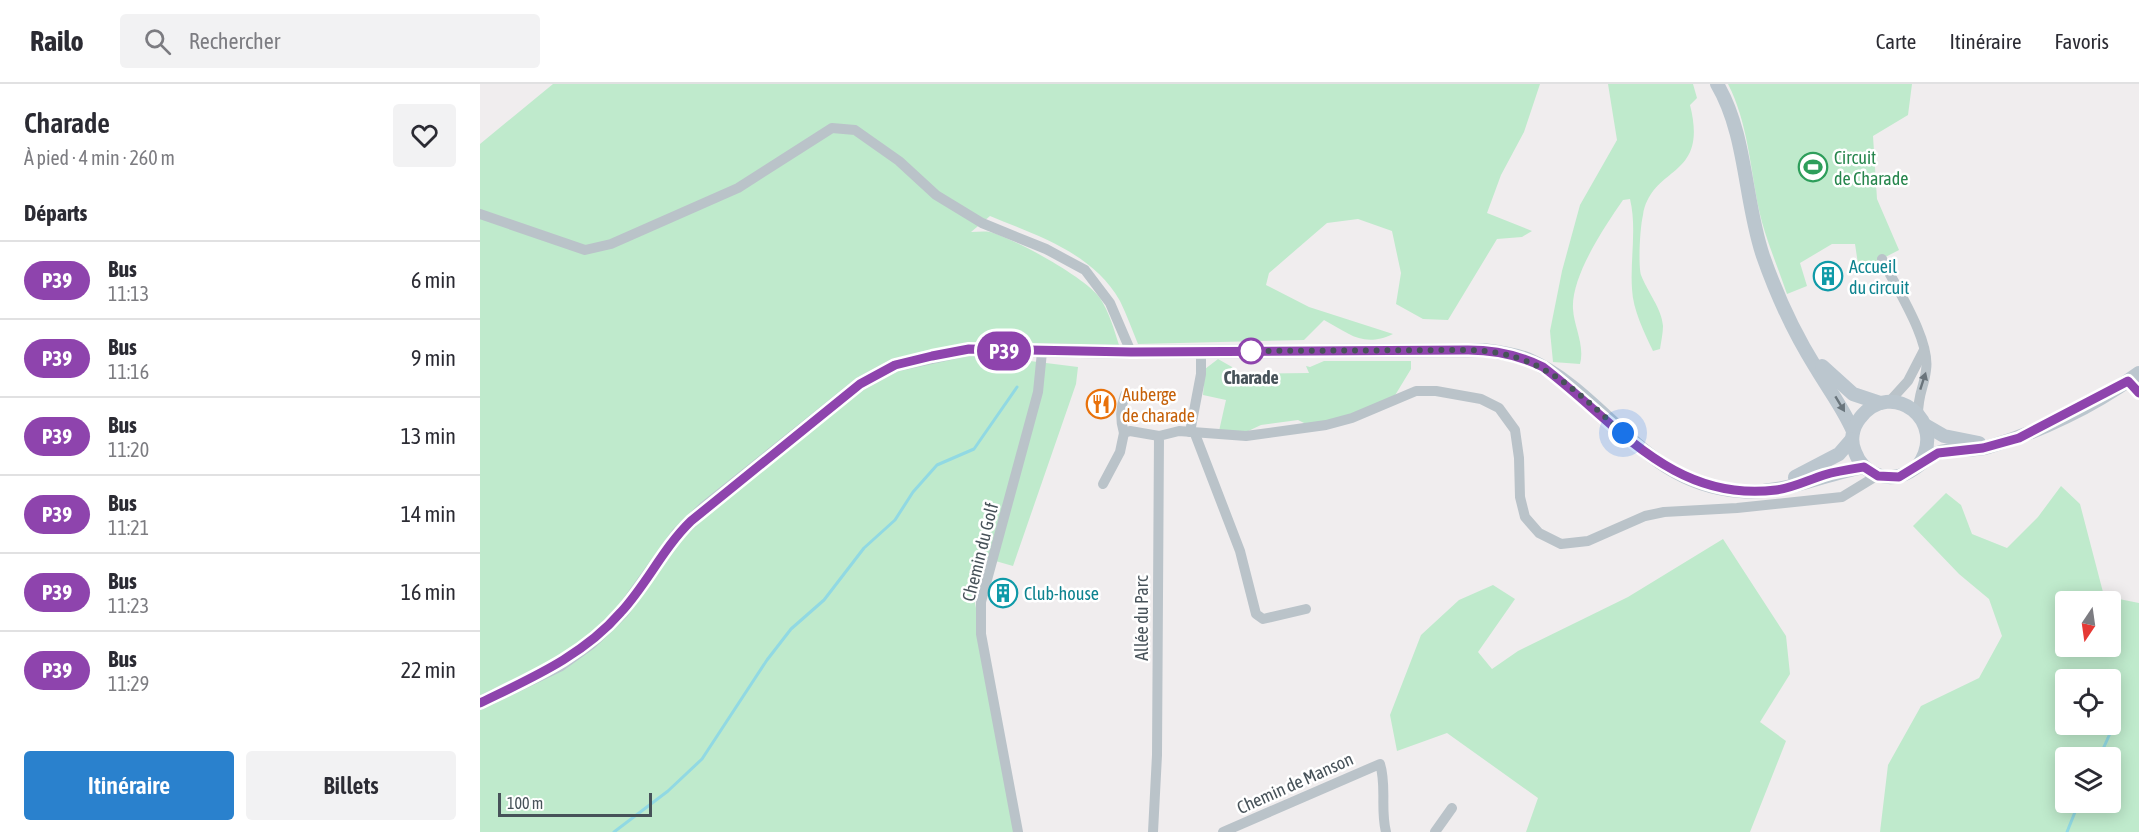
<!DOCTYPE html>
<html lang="fr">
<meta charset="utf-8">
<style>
:root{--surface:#fff;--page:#f2f2f3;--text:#2b2b33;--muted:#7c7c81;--line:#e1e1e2;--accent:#2a81cd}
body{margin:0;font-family:"Asap Condensed",sans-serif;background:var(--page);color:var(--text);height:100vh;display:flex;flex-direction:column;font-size:22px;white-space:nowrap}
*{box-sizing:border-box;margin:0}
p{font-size:20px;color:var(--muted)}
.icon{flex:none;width:33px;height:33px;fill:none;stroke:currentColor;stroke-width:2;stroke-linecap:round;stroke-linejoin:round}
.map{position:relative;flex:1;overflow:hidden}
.side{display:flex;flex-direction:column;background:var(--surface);width:480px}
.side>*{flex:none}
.badge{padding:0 12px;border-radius:20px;font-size:21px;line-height:39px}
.needle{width:39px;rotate:193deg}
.tools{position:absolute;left:1575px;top:507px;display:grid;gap:12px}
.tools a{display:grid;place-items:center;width:66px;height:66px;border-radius:6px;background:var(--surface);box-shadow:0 3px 15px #0003;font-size:30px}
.scale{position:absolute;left:18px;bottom:15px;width:154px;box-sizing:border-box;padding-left:6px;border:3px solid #475259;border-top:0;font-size:16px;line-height:21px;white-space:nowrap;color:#475259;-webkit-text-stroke:4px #fff;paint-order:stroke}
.you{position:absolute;width:30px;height:30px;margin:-15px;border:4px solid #fff;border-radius:50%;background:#1a73e8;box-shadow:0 0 0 9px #1a73e833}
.map>.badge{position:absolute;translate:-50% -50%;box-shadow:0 0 0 3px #fff}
h2{padding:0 24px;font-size:22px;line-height:54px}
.round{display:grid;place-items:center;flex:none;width:63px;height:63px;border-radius:6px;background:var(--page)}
.overview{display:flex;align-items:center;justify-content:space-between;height:102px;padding:0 24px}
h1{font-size:28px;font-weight:600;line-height:45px}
.cta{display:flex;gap:12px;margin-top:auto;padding:12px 24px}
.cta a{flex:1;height:69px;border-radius:6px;background:var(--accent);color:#fff;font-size:24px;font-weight:600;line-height:69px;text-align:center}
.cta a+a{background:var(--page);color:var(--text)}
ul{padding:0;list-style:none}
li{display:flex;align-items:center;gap:18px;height:78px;padding:0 24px;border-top:2px solid var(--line)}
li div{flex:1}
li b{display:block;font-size:22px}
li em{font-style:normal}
li .badge{min-width:66px;font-weight:700;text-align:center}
header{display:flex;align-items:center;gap:36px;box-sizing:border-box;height:84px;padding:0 30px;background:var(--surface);border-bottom:2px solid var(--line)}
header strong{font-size:28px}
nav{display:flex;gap:33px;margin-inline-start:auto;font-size:21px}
.search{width:420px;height:54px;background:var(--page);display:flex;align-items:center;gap:15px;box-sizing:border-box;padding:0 21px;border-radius:6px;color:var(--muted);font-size:22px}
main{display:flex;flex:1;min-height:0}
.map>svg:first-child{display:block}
.green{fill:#bfeacc;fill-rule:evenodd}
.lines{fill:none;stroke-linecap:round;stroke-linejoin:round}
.stream{stroke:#91d9e3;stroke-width:3}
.street{stroke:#bac3c9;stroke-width:10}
.secondary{stroke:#bbc6ce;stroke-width:14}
.oneway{fill:#6a747b}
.oneway2{fill:#6a757c}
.line-casing{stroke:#fff;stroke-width:14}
.line{stroke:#8e44ad;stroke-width:9}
.walk{stroke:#475259;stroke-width:6;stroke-dasharray:0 10.8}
.stop-dot{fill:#fff;stroke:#8e44ad;stroke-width:3}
.labels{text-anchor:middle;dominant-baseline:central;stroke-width:5;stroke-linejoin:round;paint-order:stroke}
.leisure-label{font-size:18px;fill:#27864d;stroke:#fff;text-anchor:start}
.culture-label{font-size:18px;fill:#0d838f;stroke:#fff;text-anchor:start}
.stop-label{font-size:18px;font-weight:bold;fill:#475259;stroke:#fff}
.food-label{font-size:18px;fill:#c56008;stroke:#fff;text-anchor:start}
.street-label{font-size:18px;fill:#475259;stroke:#fff}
</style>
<header>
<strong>Railo</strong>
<div class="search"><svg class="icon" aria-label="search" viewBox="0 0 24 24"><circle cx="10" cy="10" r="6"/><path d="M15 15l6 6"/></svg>Rechercher</div>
<nav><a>Carte</a><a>Itinéraire</a><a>Favoris</a></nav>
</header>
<main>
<section class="side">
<div class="overview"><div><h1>Charade</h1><p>À pied · 4 min · 260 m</p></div><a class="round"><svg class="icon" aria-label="heart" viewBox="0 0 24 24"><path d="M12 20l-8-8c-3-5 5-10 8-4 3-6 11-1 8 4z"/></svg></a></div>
<h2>Départs</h2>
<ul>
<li><span class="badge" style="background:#8e44ad;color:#fff">P39</span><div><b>Bus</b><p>11:13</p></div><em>6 min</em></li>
<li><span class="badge" style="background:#8e44ad;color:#fff">P39</span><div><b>Bus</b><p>11:16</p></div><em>9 min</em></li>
<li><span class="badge" style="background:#8e44ad;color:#fff">P39</span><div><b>Bus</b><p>11:20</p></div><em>13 min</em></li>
<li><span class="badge" style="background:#8e44ad;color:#fff">P39</span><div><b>Bus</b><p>11:21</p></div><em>14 min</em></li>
<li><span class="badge" style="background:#8e44ad;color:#fff">P39</span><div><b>Bus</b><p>11:23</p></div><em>16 min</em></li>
<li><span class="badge" style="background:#8e44ad;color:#fff">P39</span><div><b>Bus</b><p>11:29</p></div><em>22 min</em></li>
</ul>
<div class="cta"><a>Itinéraire</a><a>Billets</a></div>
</section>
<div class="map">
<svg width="1659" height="748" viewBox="0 0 1659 748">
<rect width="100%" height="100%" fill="#f0edee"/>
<!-- green -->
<g class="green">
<path d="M73,0H1060L1044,48L1021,91L1007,129L1052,147L1042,153L1017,155L968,236L943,235L916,220L921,189L912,147L878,135L847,139L789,189L786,201L829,223L913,250C883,264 870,250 844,236L824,256L658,260C652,246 647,231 640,217C613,169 558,152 510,132L491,148C497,148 504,147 510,148C535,155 605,193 620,214C629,228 634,245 639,261L518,260L519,273L598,283L596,300L533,482L505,474L495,519L540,748H0V60Z"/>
<path d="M1128,0H1213L1217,14L1210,21C1229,96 1172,80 1163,131C1160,143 1158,180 1161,191C1167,207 1182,225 1183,242C1183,249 1181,258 1180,265L1173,267C1164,248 1153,226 1152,205C1150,175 1157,144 1150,115L1143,116C1125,142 1091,192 1093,225C1094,243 1105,261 1100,280L1073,278L1070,247L1082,187L1100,121L1137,56Z"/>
<path d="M1248,0H1432L1428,31L1393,52L1397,115L1419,166L1390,181L1378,180L1375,160H1352L1320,179L1327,202L1307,210C1298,183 1285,154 1279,126C1270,83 1268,39 1248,0Z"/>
<path d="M738,275L752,283L756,290L829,289L826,282L830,283L844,277H931V285L914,313L865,333L828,341L818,336L781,341L764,349L739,347L746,316L723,311L725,285Z"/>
<path d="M1581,402L1600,420L1624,512L1659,519V748H1400L1408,681L1441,622L1499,594L1522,552L1509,515L1479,490L1433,442L1466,409L1481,421L1492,450L1527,464L1558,433ZM1586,518H1630V562H1586ZM1586,596H1630V640H1586ZM1586,674H1630V718H1586Z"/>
<path d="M1243,455L1306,552L1310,590L1280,638L1306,657L1270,748H1046L1058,714L967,649L917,667L910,631L941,551L979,516L1013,501L1035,515L998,568L1012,585L1038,567L1148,513Z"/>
</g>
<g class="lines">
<!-- stream -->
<g class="stream">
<path d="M1619,674L1632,645"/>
<path d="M134,748L188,707L222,675L287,576L311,545L344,516L384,464L415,436L433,408L457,381L494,365L537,303"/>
<path d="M1587,748L1599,718"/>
</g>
<!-- street -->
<g class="street">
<path d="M0,130L105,166L131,160L258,104L352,44L375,46L419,77L456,111L502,139L566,165L605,186L630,219L651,268"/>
<path d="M1402,175C1415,202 1451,256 1446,286C1444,304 1438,309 1438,331"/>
<path d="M1648,297L1659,309"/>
<path d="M1409,318L1428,297L1444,266"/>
<path d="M710,348L721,290V268"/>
<path d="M644,349C640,336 640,324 645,311L648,310"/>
<path d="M715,350L760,467L776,530L783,535L826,525"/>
<path d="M623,400L640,368L644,349L650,347L679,352"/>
<path d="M538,748L501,550V518L558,308L562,268"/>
<path d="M673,748L677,671L679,352L699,347L766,352L846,341L872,334L936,307H956L1001,315L1019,324L1035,346L1039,374L1040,413L1045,433L1059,449L1081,460L1108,457L1165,432L1184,428L1257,424L1362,413L1398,391"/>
<path d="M743,748L900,680C907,702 900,725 906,748"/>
<path d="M955,748L972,724"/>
</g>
<!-- secondary -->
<g class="secondary">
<path d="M1237,0C1267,51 1264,116 1283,172C1297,212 1314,249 1336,284C1349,306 1363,324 1373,347"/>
<path d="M1342,282L1373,310L1400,319"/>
<path d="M1445,341L1464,352L1499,359"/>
<path d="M1438,382C1470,337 1411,293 1380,334C1372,344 1370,357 1375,368C1383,390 1407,399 1427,389C1438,384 1446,374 1458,369C1473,363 1492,368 1508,363C1560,348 1614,322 1659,289"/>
<path d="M1315,393L1359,370L1372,355"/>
<path d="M0,619L79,581L111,558L142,528L198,450L224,425L380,300L415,281L489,265L651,268L1003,266C1018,268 1034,270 1047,275C1128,310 1161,400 1260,407C1304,411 1342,390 1384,383"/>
</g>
</g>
<!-- one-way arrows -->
<defs><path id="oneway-solid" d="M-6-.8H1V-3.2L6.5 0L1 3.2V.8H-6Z" transform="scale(1.5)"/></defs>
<use class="oneway" href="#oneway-solid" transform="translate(1443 297) rotate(-72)"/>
<use class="oneway2" href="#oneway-solid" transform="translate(1360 320) rotate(59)"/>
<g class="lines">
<!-- line casing -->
<g class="line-casing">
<path id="line" d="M0,619C51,594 103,572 141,528C167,500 183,464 211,437L380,300L415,281L452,272L489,265L651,268L988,266C1015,266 1039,271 1063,283C1137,339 1193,419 1296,406C1313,404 1328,396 1344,391C1357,387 1371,385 1384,383L1398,392L1419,393L1458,369L1503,364L1539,354L1648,297L1659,309"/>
</g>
<!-- line -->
<use href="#line" class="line"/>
<!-- walk -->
<path class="walk" d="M771,267H769L988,266C1061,268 1092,304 1143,349"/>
</g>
<!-- icons -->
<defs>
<g id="stadium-ring" transform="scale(1.5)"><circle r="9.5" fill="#fff" stroke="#2e9e5b" stroke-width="1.5"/><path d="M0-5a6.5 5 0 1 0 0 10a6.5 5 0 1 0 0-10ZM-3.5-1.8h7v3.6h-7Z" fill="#2e9e5b"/></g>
<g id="building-ring" transform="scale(1.5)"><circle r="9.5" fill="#fff" stroke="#0f9aa8" stroke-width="1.5"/><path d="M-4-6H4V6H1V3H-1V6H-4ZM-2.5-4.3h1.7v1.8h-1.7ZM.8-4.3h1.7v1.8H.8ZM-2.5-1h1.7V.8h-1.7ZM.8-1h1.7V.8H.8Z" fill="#0f9aa8"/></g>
<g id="restaurant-ring" transform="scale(1.5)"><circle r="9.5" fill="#fff" stroke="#e8710a" stroke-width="1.5"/><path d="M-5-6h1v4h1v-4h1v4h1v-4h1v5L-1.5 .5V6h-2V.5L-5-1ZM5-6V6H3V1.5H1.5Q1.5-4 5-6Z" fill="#e8710a"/></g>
</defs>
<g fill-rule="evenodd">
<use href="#stadium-ring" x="1333" y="83"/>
<use href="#building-ring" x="1348" y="192"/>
<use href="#restaurant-ring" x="621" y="320"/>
<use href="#building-ring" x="523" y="509"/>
</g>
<!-- markers -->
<circle class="stop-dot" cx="771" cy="267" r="12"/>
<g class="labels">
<!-- leisure labels -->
<g class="leisure-label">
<text x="1354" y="73">Circuit<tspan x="1354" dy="21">de Charade</tspan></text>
</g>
<!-- culture labels -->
<g class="culture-label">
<text x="1369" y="182">Accueil<tspan x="1369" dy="21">du circuit</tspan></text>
<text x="544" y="509">Club-house</text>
</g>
<!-- stop labels -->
<g class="stop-label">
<text x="771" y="293">Charade</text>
</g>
<!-- food labels -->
<g class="food-label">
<text x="642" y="310">Auberge<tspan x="642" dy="21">de charade</tspan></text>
</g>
<!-- street labels -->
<g class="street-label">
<text transform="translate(500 468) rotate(-76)">Chemin du Golf</text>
<text transform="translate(661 534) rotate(-90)">Allée du Parc</text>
<text transform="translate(815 699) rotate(-24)">Chemin de Manson</text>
</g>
</g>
</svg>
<div class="tools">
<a><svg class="needle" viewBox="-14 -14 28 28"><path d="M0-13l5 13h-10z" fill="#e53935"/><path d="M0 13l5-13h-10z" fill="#7c7c81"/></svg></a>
<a><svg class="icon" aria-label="locate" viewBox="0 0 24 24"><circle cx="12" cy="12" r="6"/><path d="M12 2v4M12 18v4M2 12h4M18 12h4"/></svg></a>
<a><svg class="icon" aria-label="layers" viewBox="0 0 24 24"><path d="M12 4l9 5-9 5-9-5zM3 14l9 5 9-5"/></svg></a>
</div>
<div class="scale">100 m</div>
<div class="you" style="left:1143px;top:349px"></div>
<b class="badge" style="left:524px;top:267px;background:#8e44ad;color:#fff">P39</b>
</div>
</main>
